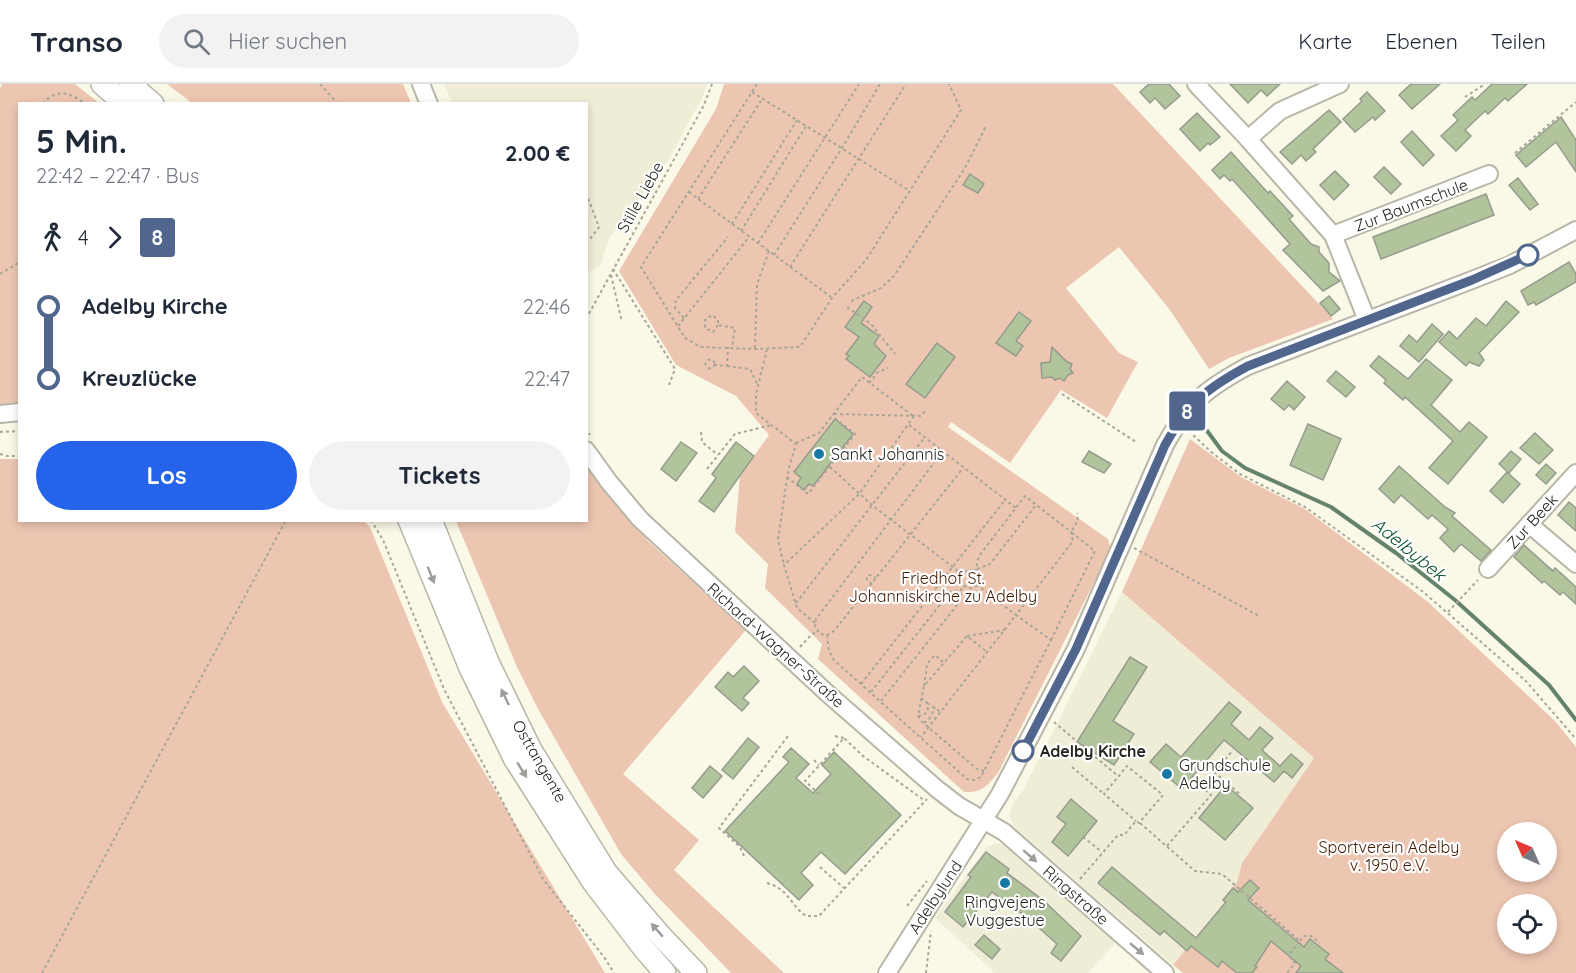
<!DOCTYPE html>
<html lang="de">
<meta charset="utf-8">
<style>
:root{--surface:#fff;--page:#f2f2f3;--text:#1f2937;--muted:#747a83;--line:#e0e1e3;--accent:#2563eb}
body{margin:0;font-family:Quicksand,sans-serif;background:var(--page);color:var(--text);height:100vh;display:flex;flex-direction:column;font-size:22px;white-space:nowrap}
*{box-sizing:border-box;margin:0}
p{font-size:20px;color:var(--muted)}
.icon{flex:none;width:33px;height:33px;fill:none;stroke:currentColor;stroke-width:2;stroke-linecap:round;stroke-linejoin:round}
.map{position:relative;flex:1;overflow:hidden}
.details{position:absolute;left:18px;top:18px;width:570px;height:420px;display:flex;flex-direction:column;background:var(--surface);border-radius:0px;box-shadow:0 3px 9px #0003}
.details>*{flex:none}
.badge{padding:0 12px;border-radius:4px;font-size:21px;line-height:39px}
.needle{width:39px;rotate:315deg}
.tools{position:absolute;left:1497px;top:738px;display:grid;gap:12px}
.tools a{display:grid;place-items:center;width:60px;height:60px;border-radius:50%;background:var(--surface);box-shadow:0 3px 9px #0003;font-size:30px}
.map>.badge{position:absolute;translate:-50% -50%;box-shadow:0 0 0 3px #fff}
.legs{display:flex;align-items:center;gap:9px;height:66px;padding:0 18px;font-size:20px}
.legs p{margin-inline-start:auto}
.overview{display:flex;align-items:center;justify-content:space-between;height:102px;padding:0 18px}
h1{font-size:33px;font-weight:700;line-height:45px}
.cta{display:flex;gap:12px;margin-top:auto;padding:12px 18px}
.cta a{flex:1;height:69px;border-radius:36px;background:var(--accent);color:#fff;font-size:24px;font-weight:700;line-height:69px;text-align:center}
.cta a+a{background:var(--page);color:var(--text)}
ul{padding:0 18px;list-style:none}
li{display:flex;align-items:center;gap:21px;height:72px;font-size:22px}
li i{display:grid;place-items:center;width:9px;height:100%;margin:0 8px;background:currentColor}
li i::after{content:'';width:15px;height:15px;margin:-8px;border:4px solid;border-radius:50%;background:var(--surface)}
li p{margin-inline-start:auto}
li:first-child i{background:linear-gradient(#0000 50%,currentColor 0)}
li:last-child i{background:linear-gradient(currentColor 50%,#0000 0)}
header{display:flex;align-items:center;gap:36px;box-sizing:border-box;height:84px;padding:0 30px;background:var(--surface);border-bottom:2px solid var(--line)}
header strong{font-size:28px}
nav{display:flex;gap:33px;margin-inline-start:auto;font-size:21px}
.search{width:420px;height:54px;background:var(--page);display:flex;align-items:center;gap:15px;box-sizing:border-box;padding:0 21px;border-radius:33px;color:var(--muted);font-size:22px}
.map>svg:first-child{display:block}
.built{fill:#f0edd6}
.green{fill:#edc6b1;fill-rule:evenodd}
.lines{fill:none;stroke-linecap:round;stroke-linejoin:round}
.stream{stroke:#65826d;stroke-width:4}
.building{fill:#b1c49c;stroke:#959c8e;stroke-width:1.5}
.minor-casing{stroke:#b7b6a7;stroke-width:20}
.major-casing{stroke:#b7b6a7;stroke-width:24}
.path{stroke:#a7a699;stroke-width:2;stroke-dasharray:3 3;stroke-linecap:butt}
.minor{stroke:#fff;stroke-width:16}
.major{stroke:#fff;stroke-width:21}
.oneway{fill:#9d9d9a}
.line-1-casing{stroke:#fff;stroke-width:14}
.line-1{stroke:#51668d;stroke-width:9}
.stop-1-dot{fill:#fff;stroke:#51668d;stroke-width:3}
.poi-dot{fill:#177aa6;stroke:#fff;stroke-width:2}
.labels{text-anchor:middle;dominant-baseline:central;stroke-width:4.5;stroke-linejoin:round;paint-order:stroke}
.street-label{font-size:16px;fill:#25251f;stroke:#fff}
.poi-label{font-size:16px;fill:#25251f;stroke:#fff;text-anchor:start}
.park-label{font-size:16px;fill:#441c02;stroke:#fff}
.stop-label{font-size:16px;font-weight:bold;fill:#25251f;stroke:#fff;text-anchor:start}
.water-label{font-size:18px;font-style:italic;fill:#0f542f;stroke:#fff}
</style>
<header>
<strong>Transo</strong>
<div class="search"><svg class="icon" aria-label="search" viewBox="0 0 24 24"><circle cx="10" cy="10" r="6"/><path d="M15 15l6 6"/></svg>Hier suchen</div>
<nav><a>Karte</a><a>Ebenen</a><a>Teilen</a></nav>
</header>
<div class="map">
<svg width="1576" height="889" viewBox="0 0 1576 889">
<rect width="100%" height="100%" fill="#faf9e8"/>
<!-- built -->
<g class="built">
<path d="M444,0H707L703,12L668,77L609,154L601,181L587,189L586,20L452,19Z"/>
<path d="M1122,508L1314,674L1242,779L1237,798L1222,816L1225,818L1173,881L1014,743L1009,731L1012,721L1023,706L1059,636Z"/>
<path d="M996,759L1007,761L1117,857L1088,889H995L935,834L987,763Z"/>
</g>
<!-- green -->
<g class="green">
<path d="M2,0H75L99,19L20,20L19,319L0,320V5Z"/>
<path d="M167,0H403L411,19H192Z"/>
<path d="M724,0H1113L1333,235L1229,274L1209,285L1170,226L1119,163L1066,204L1119,269L1138,278L1107,334L1061,306L1010,379L951,338L948,343L1108,455L1111,465L998,689C987,702 982,709 964,708L818,575L822,560L765,504L768,480L735,448L740,392L769,351L736,312L676,281L619,187L716,25Z"/>
<path d="M1190,355L1241,393L1305,425L1428,518L1555,637L1576,663V889H1183L1173,881L1224,819L1222,816L1237,798L1242,779L1314,674L1122,508ZM1508,748H1546V788H1508ZM1508,820H1546V860H1508Z"/>
<path d="M0,375H19L20,436L364,437L370,443L442,618L605,889H0Z"/>
<path d="M587,380L648,457L746,546L623,690L699,756L674,786L784,889H731L654,809L621,770L538,625L517,583L456,437L586,436Z"/>
</g>
<g class="lines">
<!-- stream -->
<path class="stream" d="M1205,344L1222,367L1245,384L1331,423L1396,469L1455,516L1549,601L1576,636"/>
</g>
<!-- building -->
<g class="building">
<path d="M1149,0H1169L1180,12L1165,25L1155,14L1150,19L1140,8Z"/>
<path d="M1230,0H1280L1267,12L1261,6L1248,19Z"/>
<path d="M1411,0H1440L1412,25L1399,11Z"/>
<path d="M1492,0H1527L1508,17L1505,14L1488,30L1485,27L1465,46L1471,52L1456,67L1441,52L1458,36L1453,31L1472,13L1475,16Z"/>
<path d="M1367,8L1385,27L1375,36L1373,33L1355,48L1343,35L1362,17L1360,15Z"/>
<path d="M1329,26L1341,38L1313,65L1316,68L1306,77L1301,71L1292,80L1280,68Z"/>
<path d="M1197,29L1220,53L1210,61L1208,59L1200,67L1180,45Z"/>
<path d="M1561,33L1576,56V88L1556,58L1526,83L1516,71Z"/>
<path d="M1412,47L1434,71L1423,82L1401,58Z"/>
<path d="M1231,68L1268,109L1270,107L1293,132L1289,135L1311,160L1319,163V168L1329,179V188L1340,197L1323,207L1283,166L1290,160L1250,115L1232,95L1230,97L1224,91L1220,95L1212,86Z"/>
<path d="M1384,83L1401,100L1391,110L1374,93Z"/>
<path d="M1335,87L1349,101L1334,116L1320,101Z"/>
<path d="M970,90L984,100L978,109L963,101Z"/>
<path d="M1518,94L1538,120L1530,126L1509,101Z"/>
<path d="M1486,110L1494,131L1381,175L1373,153Z"/>
<path d="M1569,178L1576,190V198L1536,221L1534,218L1528,221L1521,207Z"/>
<path d="M1329,212L1340,225L1331,232L1320,219Z"/>
<path d="M864,217L872,223L861,239L879,252L874,260L886,272L870,293L846,275L849,272L846,270L859,253L845,243Z"/>
<path d="M1506,217L1519,228L1479,269L1484,276L1479,282L1469,278L1466,282L1439,258L1449,247L1457,255L1476,234L1486,242Z"/>
<path d="M1019,228L1031,237L1016,257L1023,262L1016,272L996,259Z"/>
<path d="M1432,240L1443,250L1419,278L1400,262L1409,251L1417,258Z"/>
<path d="M937,259L955,273L925,314L906,300Z"/>
<path d="M1052,263L1067,278L1072,280L1070,285L1073,289L1068,291L1064,297L1060,294L1055,296L1052,293L1042,294L1041,279L1050,278Z"/>
<path d="M1379,272L1408,295L1426,275L1452,296L1431,321L1460,348L1469,338L1487,353L1448,400L1429,384L1453,357L1405,313L1403,316L1384,299L1386,296L1370,282Z"/>
<path d="M1336,287L1355,303L1346,313L1327,297Z"/>
<path d="M1287,297L1305,313L1294,326L1289,321L1284,326L1271,315Z"/>
<path d="M835,335L853,350L813,402L809,400L804,406L797,400L801,394L794,388Z"/>
<path d="M1308,340L1341,355L1323,396L1290,381Z"/>
<path d="M1535,349L1553,366L1539,380L1520,364Z"/>
<path d="M681,358L697,369L676,397L661,385Z"/>
<path d="M736,358L754,372L714,428L699,417L716,394L712,390Z"/>
<path d="M1089,367L1111,380L1104,389L1082,378Z"/>
<path d="M1511,367L1521,375L1509,389L1499,380Z"/>
<path d="M1546,380L1556,389L1546,400L1536,391Z"/>
<path d="M1399,382L1445,423L1455,429L1452,432L1491,466L1481,477L1461,460L1454,468L1440,454L1448,445L1432,431L1428,435L1401,411L1394,419L1379,405Z"/>
<path d="M1507,388L1520,400L1503,419L1490,407Z"/>
<path d="M1569,418L1576,424V447L1558,431Z"/>
<path d="M1524,461L1553,487L1555,484L1576,503V520L1563,508L1560,511L1544,497L1542,499L1514,473Z"/>
<path d="M1130,573L1147,583L1113,637L1134,650L1114,681L1077,658Z"/>
<path d="M744,582L759,597L743,614L749,619L742,627L715,603L728,588L733,593Z"/>
<path d="M1229,618L1241,628L1231,640L1249,656L1260,643L1273,654L1262,666L1280,682L1291,670L1303,680L1292,694L1284,687L1274,698L1224,656L1182,705L1150,678L1166,660L1181,673Z"/>
<path d="M748,654L759,663L733,695L722,686Z"/>
<path d="M791,664L809,680L796,694L813,709L831,690L822,681L834,668L901,731L845,790L821,768L801,789L813,801L799,816L725,747L789,678L783,673Z"/>
<path d="M710,682L722,692L703,714L692,704Z"/>
<path d="M1226,701L1253,724L1225,756L1199,734Z"/>
<path d="M1071,715L1097,737L1068,772L1052,758L1066,740L1057,733Z"/>
<path d="M986,768L1009,785L1007,789L1043,816L1081,852L1061,877L1051,869L1057,860L1029,835L992,808L963,843L945,828L971,793L968,791Z"/>
<path d="M1112,783L1196,854L1226,818L1223,816L1233,804L1238,808L1250,796L1259,804L1248,816L1304,863L1310,855L1329,870L1325,875L1343,889H1296L1301,882L1271,857L1255,882L1257,883L1252,889H1237L1222,877L1218,883L1191,862L1187,867L1164,847L1160,851L1098,799Z"/>
<path d="M984,851L1000,865L992,875L975,861Z"/>
</g>
<g class="lines">
<!-- minor casing -->
<g class="minor-casing">
<g id="minor">
<path d="M421,0L429,20"/>
<path d="M1196,0L1248,55L1333,151L1367,236"/>
<path d="M1248,55L1280,27L1340,0"/>
<path d="M1333,151L1489,90"/>
<path d="M0,330L20,328"/>
<path d="M586,366L609,398L640,435L827,609L937,705L959,722L1004,748L1165,889"/>
<path d="M1529,440L1576,480"/>
<path d="M1488,485L1576,389"/>
<path d="M887,889L1000,710L1076,565L1165,361C1188,319 1207,304 1248,282L1472,196L1510,181L1576,146"/>
</g>
</g>
<!-- major casing -->
<g class="major-casing">
<g id="major">
<path d="M102,0L125,20"/>
<path d="M130,0L153,20"/>
<path d="M409,436L470,584L514,674L593,798L645,866L665,889"/>
<path d="M431,436L488,578L531,666L606,788L661,852L696,889"/>
</g>
</g>
<!-- path -->
<g class="path">
<path d="M320,0L338,20"/>
<path d="M757,0L641,183L685,254L701,263L755,265L800,263L832,214L866,176L961,26L949,0"/>
<path d="M752,8L910,107"/>
<path d="M1465,13L1485,0"/>
<path d="M43,20C55,4 71,8 85,20"/>
<path d="M1515,69L1576,18"/>
<path d="M689,108L831,213"/>
<path d="M586,109L599,143L590,155"/>
<path d="M698,115L762,15"/>
<path d="M732,140L797,36"/>
<path d="M741,147L806,42"/>
<path d="M758,159L859,0"/>
<path d="M774,171L842,64L880,0"/>
<path d="M790,183L906,0"/>
<path d="M613,185L675,285L669,301"/>
<path d="M0,190L20,178"/>
<path d="M611,191L622,238"/>
<path d="M851,217L881,204L894,192L965,84L986,42"/>
<path d="M847,223L871,240L895,270"/>
<path d="M684,234L675,224L676,216L728,153"/>
<path d="M586,235L704,21L712,0"/>
<path d="M718,241L713,248L705,244V236L712,231L718,236V241L735,244L732,263"/>
<path d="M678,242L749,153"/>
<path d="M755,264L757,200L769,167"/>
<path d="M767,265L756,310V329L796,360L788,387L778,456L784,481"/>
<circle cx="710" cy="280" r="4.5"/>
<path d="M714,281L727,282L728,263"/>
<path d="M727,282L750,285L758,302"/>
<path d="M869,299L878,288L888,284"/>
<path d="M1062,310L1136,358"/>
<path d="M834,330L921,332L927,325"/>
<path d="M909,341L1016,424"/>
<path d="M586,344L590,351"/>
<path d="M1189,347L1210,367L1240,390L1305,423L1422,507L1525,596L1576,655"/>
<path d="M0,348L20,347"/>
<path d="M701,348L702,358L718,371"/>
<path d="M796,359L819,349L862,293L913,332"/>
<path d="M943,367L816,535L815,543L820,550L827,551L834,547L963,384"/>
<path d="M0,370L7,372H20"/>
<path d="M830,383L873,422L962,490"/>
<path d="M707,385L735,350L772,341"/>
<path d="M787,393L808,410L855,350L832,332"/>
<path d="M371,436L383,456L444,605L543,795L604,873L614,889"/>
<path d="M1134,464L1259,532"/>
<path d="M977,485L990,480L1036,421"/>
<circle cx="970" cy="495" r="9"/>
<path d="M975,488L979,472L1025,412L1071,448L1073,457L1016,531L976,500"/>
<path d="M872,500L867,496V492L871,491L876,494"/>
<path d="M796,519L925,353"/>
<path d="M1448,528L1478,496"/>
<path d="M815,539L797,524L784,481L859,410L914,332"/>
<path d="M827,551L829,567L834,576L967,695L974,696L981,693L1051,556L1016,531L921,653"/>
<path d="M967,552L1005,546"/>
<path d="M1051,556L1095,467L1071,448L1078,436L1077,429"/>
<path d="M800,563L812,550L818,548"/>
<path d="M861,600L1005,416"/>
<path d="M924,602L927,580L935,571L943,578"/>
<path d="M871,608L950,508L961,506"/>
<path d="M921,614L927,619L928,625L925,630L918,632L924,602L967,552L987,568"/>
<path d="M881,617L961,516V506L964,502"/>
<path d="M927,619L941,628"/>
<path d="M918,632L921,637L977,685L984,687"/>
<path d="M1054,638L1118,692"/>
<path d="M924,639L930,634L935,623"/>
<path d="M835,652L844,654"/>
<path d="M814,676L819,681"/>
<path d="M1072,683L1104,710"/>
<path d="M1214,688L1241,711"/>
<path d="M1202,703L1233,666"/>
<path d="M819,710L805,697L844,654L863,672L925,717"/>
<path d="M1140,739L1195,787L1222,790L1300,857L1290,869L1291,876L1295,879L1287,889"/>
<path d="M1083,753L1102,768"/>
<path d="M1167,762L1211,711L1198,700"/>
<path d="M744,772L740,763L719,744L788,652"/>
<path d="M820,783L844,804"/>
<path d="M1080,795L1118,751H1124L1136,737L1139,739L1163,711L1127,682L1104,710L1136,737"/>
<path d="M767,799C789,805 790,821 806,832H819L927,715"/>
<path d="M907,822L927,797"/>
<path d="M1300,857L1304,852H1311L1320,859"/>
<path d="M42,889L286,436"/>
<path d="M926,889L931,847"/>
</g>
<!-- minor -->
<use href="#minor" class="minor"/>
<!-- major -->
<use href="#major" class="major"/>
</g>
<!-- one-way arrows -->
<defs><path id="oneway-solid" d="M-6-.8H1V-3.2L6.5 0L1 3.2V.8H-6Z" transform="scale(1.5)"/></defs>
<g class="oneway">
<use href="#oneway-solid" transform="translate(431 491) rotate(68)"/>
<use href="#oneway-solid" transform="translate(505 613) rotate(-116)"/>
<use href="#oneway-solid" transform="translate(522 686) rotate(58)"/>
<use href="#oneway-solid" transform="translate(1030 772) rotate(41)"/>
<use href="#oneway-solid" transform="translate(657 846) rotate(-131)"/>
<use href="#oneway-solid" transform="translate(1137 865) rotate(40)"/>
</g>
<g class="lines">
<!-- line-1 casing -->
<g class="line-1-casing">
<path id="line-1" d="M1023,667L1076,565L1165,361C1188,319 1207,304 1248,282L1472,196L1528,171"/>
</g>
<!-- line-1 -->
<use href="#line-1" class="line-1"/>
</g>
<!-- markers -->
<g class="stop-1-dot">
<circle cx="1528" cy="171" r="10"/>
<circle cx="1023" cy="667" r="10"/>
</g>
<g class="poi-dot">
<circle cx="819" cy="370" r="6"/>
<circle cx="1167" cy="690" r="6"/>
<circle cx="1005" cy="799" r="6"/>
</g>
<g class="labels">
<!-- street labels -->
<g class="street-label">
<text transform="translate(640 113) rotate(-61)">Stille Liebe</text>
<text transform="translate(1411 121) rotate(-21)">Zur Baumschule</text>
<text transform="translate(1532 437) rotate(-48)">Zur Beek</text>
<text transform="translate(776 561) rotate(42)">Richard-Wagner-Straße</text>
<text transform="translate(540 677) rotate(60)">Osttangente</text>
<text transform="translate(1076 811) rotate(41)">Ringstraße</text>
<text transform="translate(935 813) rotate(-57)">Adelbylund</text>
</g>
<!-- poi labels -->
<g class="poi-label">
<text x="831" y="370">Sankt Johannis</text>
<text x="1179" y="681">Grundschule<tspan x="1179" dy="18">Adelby</tspan></text>
<text x="1005" y="818" text-anchor="middle">Ringvejens<tspan x="1005" dy="18">Vuggestue</tspan></text>
</g>
<!-- park labels -->
<g class="park-label">
<text x="943" y="494">Friedhof St.<tspan x="943" dy="18">Johanniskirche zu Adelby</tspan></text>
<text x="1389" y="763">Sportverein Adelby<tspan x="1389" dy="18">v. 1950 e.V.</tspan></text>
</g>
<!-- stop labels -->
<g class="stop-label">
<text x="1040" y="667">Adelby Kirche</text>
</g>
<!-- water labels -->
<g class="water-label">
<text transform="translate(1409 465) rotate(39)">Adelbybek</text>
</g>
</g>
</svg>
<div class="tools">
<a><svg class="needle" viewBox="-14 -14 28 28"><path d="M0-13l5 13h-10z" fill="#e53935"/><path d="M0 13l5-13h-10z" fill="#747a83"/></svg></a>
<a><svg class="icon" aria-label="locate" viewBox="0 0 24 24"><circle cx="12" cy="12" r="6"/><path d="M12 2v4M12 18v4M2 12h4M18 12h4"/></svg></a>
</div>
<b class="badge" style="left:1187px;top:327px;background:#51668d;color:#fff">8</b>
<section class="details">
<div class="overview"><div><h1>5 Min.</h1><p>22:42 – 22:47 · Bus</p></div><b>2.00 €</b></div>
<div class="legs"><svg class="icon" aria-label="walk" viewBox="0 0 24 24"><circle cx="13" cy="4" r="2"/><path d="M13 8l-2 6 4 7M11 14l-3 7M7 12l3-4h3l4 4"/></svg>4<svg class="icon" aria-label="forward" viewBox="0 0 24 24"><path d="M9 5l7 7-7 7"/></svg><b class="badge" style="background:#51668d;color:#fff">8</b></div>
<ul>
<li><i style="color:#51668d"></i><b>Adelby Kirche</b><p>22:46</p></li>
<li><i style="color:#51668d"></i><b>Kreuzlücke</b><p>22:47</p></li>
</ul>
<div class="cta"><a>Los</a><a>Tickets</a></div>
</section>
</div>
